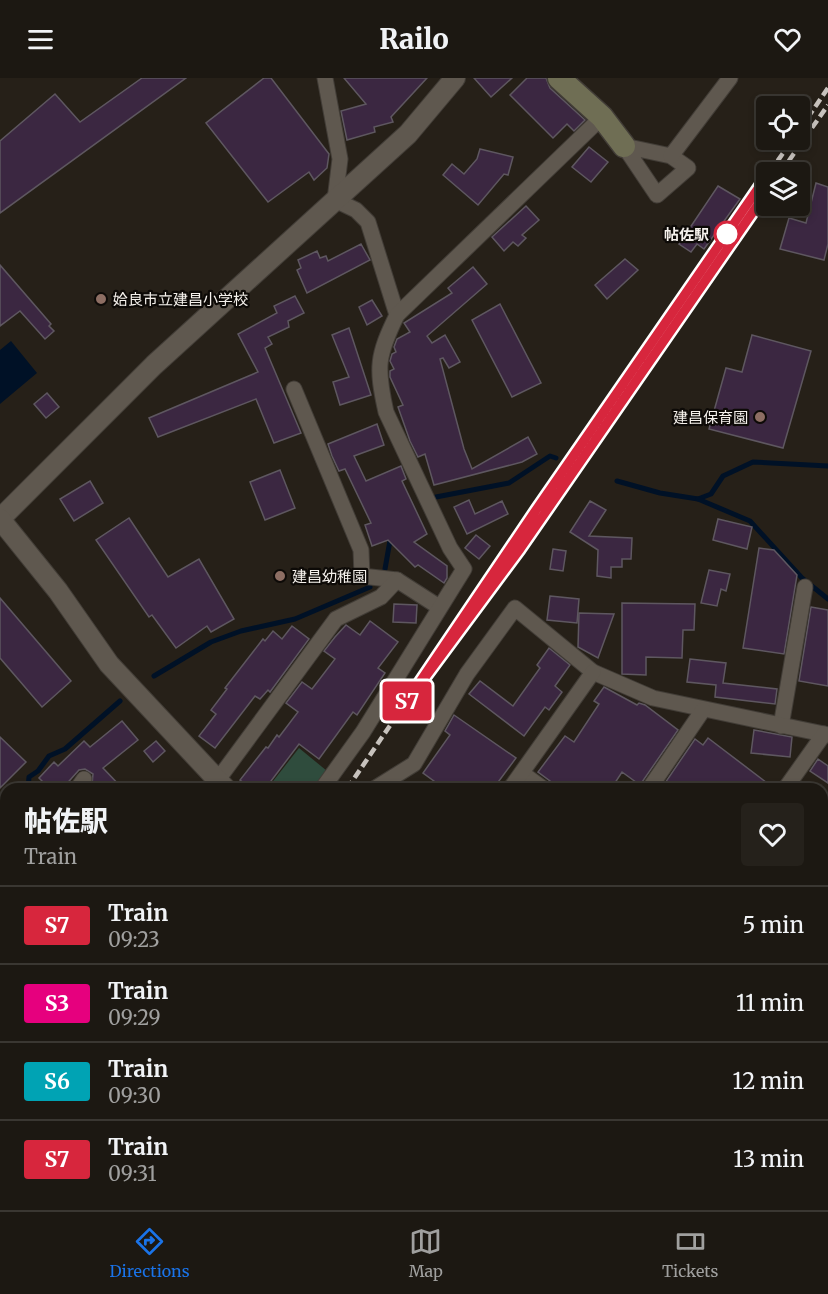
<!DOCTYPE html>
<meta charset="utf-8">
<style>
:root{--surface:#1c1812;--page:#25211b;--text:#f1f3f6;--muted:#a0a09f;--line:#3a3732;--accent:#1a73e8}
body{margin:0;font-family:Merriweather,"Noto Sans JP",serif;background:var(--page);color:var(--text);height:100vh;display:flex;flex-direction:column;font-size:22px;white-space:nowrap}
*{box-sizing:border-box;margin:0}
p{font-size:20px;color:var(--muted)}
.icon{flex:none;width:33px;height:33px;fill:none;stroke:currentColor;stroke-width:2;stroke-linecap:round;stroke-linejoin:round}
.map{position:relative;flex:1;overflow:hidden}
.panel{position:absolute;left:0px;top:705px;width:828px;height:428px;display:flex;flex-direction:column;background:var(--surface);border-radius:18px 18px 0 0;box-shadow:0 3px 9px #0003,0 0 0 2px var(--line)}
.panel>*{flex:none}
.badge{padding:0 12px;border-radius:4px;font-size:21px;line-height:39px}
.controls{position:absolute;left:756px;top:18px;display:grid;gap:12px}
.controls a{display:grid;place-items:center;width:54px;height:54px;border-radius:6px;background:var(--surface);box-shadow:0 3px 9px #0003,0 0 0 2px var(--line);font-size:30px}
.map>.badge{position:absolute;translate:-50% -50%;box-shadow:0 0 0 3px #fff}
.round{display:grid;place-items:center;flex:none;width:63px;height:63px;border-radius:6px;background:var(--page)}
.headline{display:flex;align-items:center;justify-content:space-between;height:102px;padding:0 24px}
h1{font-size:28px;font-weight:800;line-height:45px}
ul{padding:0;list-style:none}
li{display:flex;align-items:center;gap:18px;height:78px;padding:0 24px;border-top:2px solid var(--line)}
li div{flex:1}
li b{display:block;font-size:22px}
li em{font-style:normal}
li .badge{min-width:66px;font-weight:700;text-align:center}
header{display:flex;justify-content:space-between;align-items:center;height:78px;padding:0 24px;background:var(--surface);font-size:27px;font-weight:800}
.tab-bar{display:flex;justify-content:space-around;align-items:center;height:84px;border-top:2px solid var(--line);background:var(--surface);font-size:16px;color:var(--muted)}
.tab-bar a{display:grid;justify-items:center;gap:3px}
.tab-bar .active{color:var(--accent)}
.map>svg:first-child{display:block}
.green{fill:#2f4c3d}
.water{fill:#001126}
.lines{fill:none;stroke-linecap:round;stroke-linejoin:round}
.stream{stroke:#001126;stroke-width:5}
.building{fill:#3b2741;stroke:#5e5760;stroke-width:1.5}
.service-casing{stroke:#423d37;stroke-width:10}
.minor-casing{stroke:#423d37;stroke-width:17}
.tertiary-casing{stroke:#423d37;stroke-width:22}
.secondary-casing{stroke:#423d37;stroke-width:25}
.service{stroke:#5f584f;stroke-width:8}
.minor{stroke:#5f584f;stroke-width:15}
.tertiary{stroke:#5f584f;stroke-width:20}
.secondary{stroke:#6f6e54;stroke-width:22}
.rail{stroke:#c7c2bd;stroke-width:4.5;stroke-dasharray:9 4.5;stroke-linecap:butt}
.line-casing{stroke:#fff;stroke-width:14}
.line{stroke:#d7263d;stroke-width:9}
.stop-dot{fill:#fff;stroke:#d7263d;stroke-width:3}
.education-dot{fill:#8d6e63;stroke:#0d0a07;stroke-width:2}
.labels{text-anchor:middle;dominant-baseline:central;stroke-width:4.5;stroke-linejoin:round;paint-order:stroke}
.stop-label{font-size:15px;font-weight:bold;fill:#f5f1ec;stroke:#0d0a07;text-anchor:end}
.poi-label{font-size:15px;fill:#f5f1ec;stroke:#0d0a07;text-anchor:start}
</style>
<header><svg class="icon" aria-label="menu" viewBox="0 0 24 24"><path d="M4 6h16M4 12h16M4 18h16"/></svg>Railo<svg class="icon" aria-label="heart" viewBox="0 0 24 24"><path d="M12 20l-8-8c-3-5 5-10 8-4 3-6 11-1 8 4z"/></svg></header>
<div class="map">
<svg width="828" height="1132" viewBox="0 0 828 1132">
<rect width="100%" height="100%" fill="#262018"/>
<!-- green -->
<path class="green" d="M299,670L327,693L314,711H267Z"/>
<!-- water -->
<path class="water" d="M11,263L37,295L0,326V272Z"/>
<g class="lines">
<!-- stream -->
<g class="stream">
<path d="M617,403L660,415L698,421L711,416L723,398L753,384L828,388"/>
<path d="M436,419L509,405L550,378L556,380"/>
<path d="M698,421L750,443L802,500L828,521"/>
<path d="M385,491L391,457"/>
<path d="M154,598L211,564L241,553L295,541L370,509"/>
<path d="M28,711L29,699L38,693L49,678L65,671L120,623"/>
<path d="M0,760L6,757"/>
</g>
</g>
<!-- building -->
<g class="building">
<path d="M142,0H186L0,135V63L55,16L80,44Z"/>
<path d="M264,0H271L329,76L327,90L314,102L309,94L268,124L206,45Z"/>
<path d="M344,0H427L391,39L393,44L374,49L375,54L347,62L341,33L366,26Z"/>
<path d="M474,0H512L491,19Z"/>
<path d="M527,0H546L550,10L585,42L574,53L567,46L553,60L510,17Z"/>
<path d="M589,69L608,84L591,104L572,89Z"/>
<path d="M480,71L513,79L508,97L504,96L478,127L443,97L452,86L464,96L477,81Z"/>
<path d="M816,105L828,109V166L824,182L780,171L789,140L806,145Z"/>
<path d="M718,108L740,121L704,171L697,166L691,174L679,166Z"/>
<path d="M526,128L539,142L522,157L526,160L518,168L513,164L504,173L492,159Z"/>
<path d="M361,166L370,182L307,215L297,192L301,190L298,182L317,173L320,180L326,178L328,183Z"/>
<path d="M625,181L638,192L607,221L595,207Z"/>
<path d="M0,187L51,246L49,248L54,253L45,261L20,233L0,248Z"/>
<path d="M473,189L487,206L427,258L432,265L445,257L460,284L449,290L443,280L440,281L464,371L472,391L528,359L537,376L522,384L434,407L425,376L418,379L410,363L398,329L403,327L390,299V293L394,291L390,283L392,276L396,274L394,269L397,261L410,254L404,245L452,215L448,210Z"/>
<path d="M295,218L304,235L288,243L289,249L268,259L272,266L265,270L301,355L274,365L256,321L158,359L149,340L258,294L238,256L277,235L274,228Z"/>
<path d="M372,222L382,238L367,247L359,229Z"/>
<path d="M500,226L541,305L512,319L472,242Z"/>
<path d="M349,250L371,317L340,327L333,304L349,299L332,257Z"/>
<path d="M752,257L811,273L783,370L709,351L726,290L742,294Z"/>
<path d="M47,315L59,329L46,340L34,326Z"/>
<path d="M377,346L384,367L354,378L366,403L401,388L406,401L402,403L427,456L414,464L447,488V500L444,505L418,487L415,489L388,462L372,468L365,447L371,445L345,391L339,393L332,378L328,366Z"/>
<path d="M280,392L295,430L265,442L250,404Z"/>
<path d="M90,403L103,425L74,443L60,421Z"/>
<path d="M469,422L475,436L502,423L508,436L467,456L454,429Z"/>
<path d="M590,423L606,432L589,458L632,460L631,481H622V489H611V500L597,498L598,472L570,454Z"/>
<path d="M129,440L168,499L199,481L234,541L211,554L207,548L176,570L152,537L149,539L96,462Z"/>
<path d="M718,441L752,449L747,471L713,462Z"/>
<path d="M476,457L490,468L479,481L465,470Z"/>
<path d="M759,470L774,472L797,497L784,576L743,570Z"/>
<path d="M553,471L566,473L563,493L550,491Z"/>
<path d="M709,492L730,496L726,513L721,511L717,528L701,525Z"/>
<path d="M550,518L579,521L577,545L547,542Z"/>
<path d="M0,520L71,603L42,629L0,580Z"/>
<path d="M622,525L695,526L694,552H683L682,580L646,579V597L622,596Z"/>
<path d="M394,526L417,527L416,545L393,544Z"/>
<path d="M811,529L828,532V608L799,603Z"/>
<path d="M579,535L614,536L598,580L578,569Z"/>
<path d="M370,543L398,564L378,590L385,595L357,637L353,634L319,681L299,666L265,711H252L240,702L266,669L268,670L277,657L279,659L298,634L286,625L302,604L312,611L335,581L324,573L335,559L346,547L360,557Z"/>
<path d="M292,548L309,561L270,614L268,612L260,621L255,618L215,670L199,658L216,636L211,632L227,611L225,610L263,561L265,563L273,553L282,561Z"/>
<path d="M549,570L570,587L555,608L562,614L549,632L545,629L524,658L469,616L480,603L513,628L540,590L537,587Z"/>
<path d="M690,581L726,585L723,605L777,611L775,626L715,619L716,607L687,604Z"/>
<path d="M604,609L637,627L639,625L645,627L678,652L640,707L622,694L611,711H589L579,704L574,711H561L538,694L565,658L574,664L599,626L594,623Z"/>
<path d="M454,637L516,680L493,711H445L423,695L450,657L445,653Z"/>
<path d="M122,643L138,662L103,690L123,711H96L92,707L93,696L85,691L79,692L62,711H50L39,700L54,684L58,688L84,663L90,669Z"/>
<path d="M754,652L792,659L790,679L751,675Z"/>
<path d="M0,659L26,684L0,710Z"/>
<path d="M708,660L775,711H672L665,705L695,661L703,667Z"/>
<path d="M156,663L165,673L153,684L144,673Z"/>
<path d="M818,681L828,688V705L810,693Z"/>
</g>
<g class="lines">
<!-- service casing -->
<g class="service-casing">
<path id="service" d="M0,815L6,820"/>
</g>
<!-- minor casing -->
<g class="minor-casing">
<g id="minor">
<path d="M325,0L340,81L335,122L356,132L368,144L397,237"/>
<path d="M624,68L671,78L688,90L657,117Z"/>
<path d="M671,78L730,0"/>
<path d="M294,311L361,472L362,498L397,502"/>
<path d="M781,648L805,509"/>
<path d="M522,695L544,711"/>
<path d="M77,711L84,701"/>
<path d="M211,711L336,541L381,519L397,502L439,529"/>
<path d="M322,711L363,654L464,491L450,470L386,334C376,289 377,278 397,237L602,39"/>
<path d="M374,711L414,686L467,596L515,530L593,594L653,620L828,657"/>
<path d="M510,711L593,594"/>
<path d="M649,711L703,632"/>
<path d="M785,711L824,656"/>
<path d="M822,859L828,850"/>
<path d="M0,983L6,990"/>
<path d="M0,1119L6,1126"/>
<path d="M279,1126L287,1132"/>
<path d="M486,1126L494,1132"/>
<path d="M24,1132L27,1126"/>
<path d="M77,1132L81,1126"/>
<path d="M214,1132L217,1126"/>
</g>
</g>
<!-- tertiary casing -->
<g class="tertiary-casing">
<g id="tertiary">
<path d="M0,441L154,287L408,56L455,0"/>
<path d="M0,441L58,513L109,586L226,711"/>
<path d="M822,1075L828,1066"/>
<path d="M707,1126L715,1132"/>
<path d="M783,1132L787,1126"/>
</g>
</g>
<!-- secondary casing -->
<g class="secondary-casing">
<path id="secondary" d="M559,0L602,39L624,68"/>
</g>
<!-- service -->
<use href="#service" class="service"/>
<!-- minor -->
<use href="#minor" class="minor"/>
<!-- tertiary -->
<use href="#tertiary" class="tertiary"/>
<!-- secondary -->
<use href="#secondary" class="secondary"/>
<!-- rail -->
<g class="rail">
<path d="M800,51L828,10"/>
<path d="M770,94L792,62"/>
<path d="M781,94L828,27"/>
<path d="M717,186L766,115"/>
<path d="M347,711L536,432L766,99"/>
<path d="M54,1132L57,1126"/>
</g>
</g>
<g class="lines">
<!-- line casing -->
<g class="line-casing">
<path id="line" d="M766,99L536,432L403,629L520,471L766,115"/>
</g>
<!-- line -->
<use href="#line" class="line"/>
</g>
<!-- markers -->
<circle class="stop-dot" cx="727" cy="156" r="12"/>
<g class="education-dot">
<circle cx="101" cy="221" r="6"/>
<circle cx="760" cy="339" r="6"/>
<circle cx="280" cy="498" r="6"/>
</g>
<g class="labels">
<!-- stop labels -->
<g class="stop-label">
<text x="709" y="156">帖佐駅</text>
</g>
<!-- poi labels -->
<g class="poi-label">
<text x="113" y="221">姶良市立建昌小学校</text>
<text x="748" y="339" text-anchor="end">建昌保育園</text>
<text x="292" y="498">建昌幼稚園</text>
</g>
</g>
</svg>
<div class="controls">
<a><svg class="icon" aria-label="locate" viewBox="0 0 24 24"><circle cx="12" cy="12" r="6"/><path d="M12 2v4M12 18v4M2 12h4M18 12h4"/></svg></a>
<a><svg class="icon" aria-label="layers" viewBox="0 0 24 24"><path d="M12 4l9 5-9 5-9-5zM3 14l9 5 9-5"/></svg></a>
</div>
<b class="badge" style="left:407px;top:623px;background:#d7263d;color:#fff">S7</b>
<section class="panel">
<div class="headline"><div><h1>帖佐駅</h1><p>Train</p></div><a class="round"><svg class="icon" aria-label="heart" viewBox="0 0 24 24"><path d="M12 20l-8-8c-3-5 5-10 8-4 3-6 11-1 8 4z"/></svg></a></div>
<ul>
<li><span class="badge" style="background:#d7263d;color:#fff">S7</span><div><b>Train</b><p>09:23</p></div><em>5 min</em></li>
<li><span class="badge" style="background:#e6007e;color:#fff">S3</span><div><b>Train</b><p>09:29</p></div><em>11 min</em></li>
<li><span class="badge" style="background:#00a3b4;color:#fff">S6</span><div><b>Train</b><p>09:30</p></div><em>12 min</em></li>
<li><span class="badge" style="background:#d7263d;color:#fff">S7</span><div><b>Train</b><p>09:31</p></div><em>13 min</em></li>
</ul>
</section>
</div>
<nav class="tab-bar">
<a class="active"><svg class="icon" aria-label="directions" viewBox="0 0 24 24"><path d="M12 3l9 9-9 9-9-9zM9 14v-3h6M13 9l2 2-2 2"/></svg>Directions</a>
<a><svg class="icon" aria-label="map" viewBox="0 0 24 24"><path d="M3 6l6-2 6 2 6-2v14l-6 2-6-2-6 2zM9 4v14M15 6v14"/></svg>Map</a>
<a><svg class="icon" aria-label="tickets" viewBox="0 0 24 24"><path d="M3 7h18v10H3zM15 7v10"/></svg>Tickets</a>
</nav>
